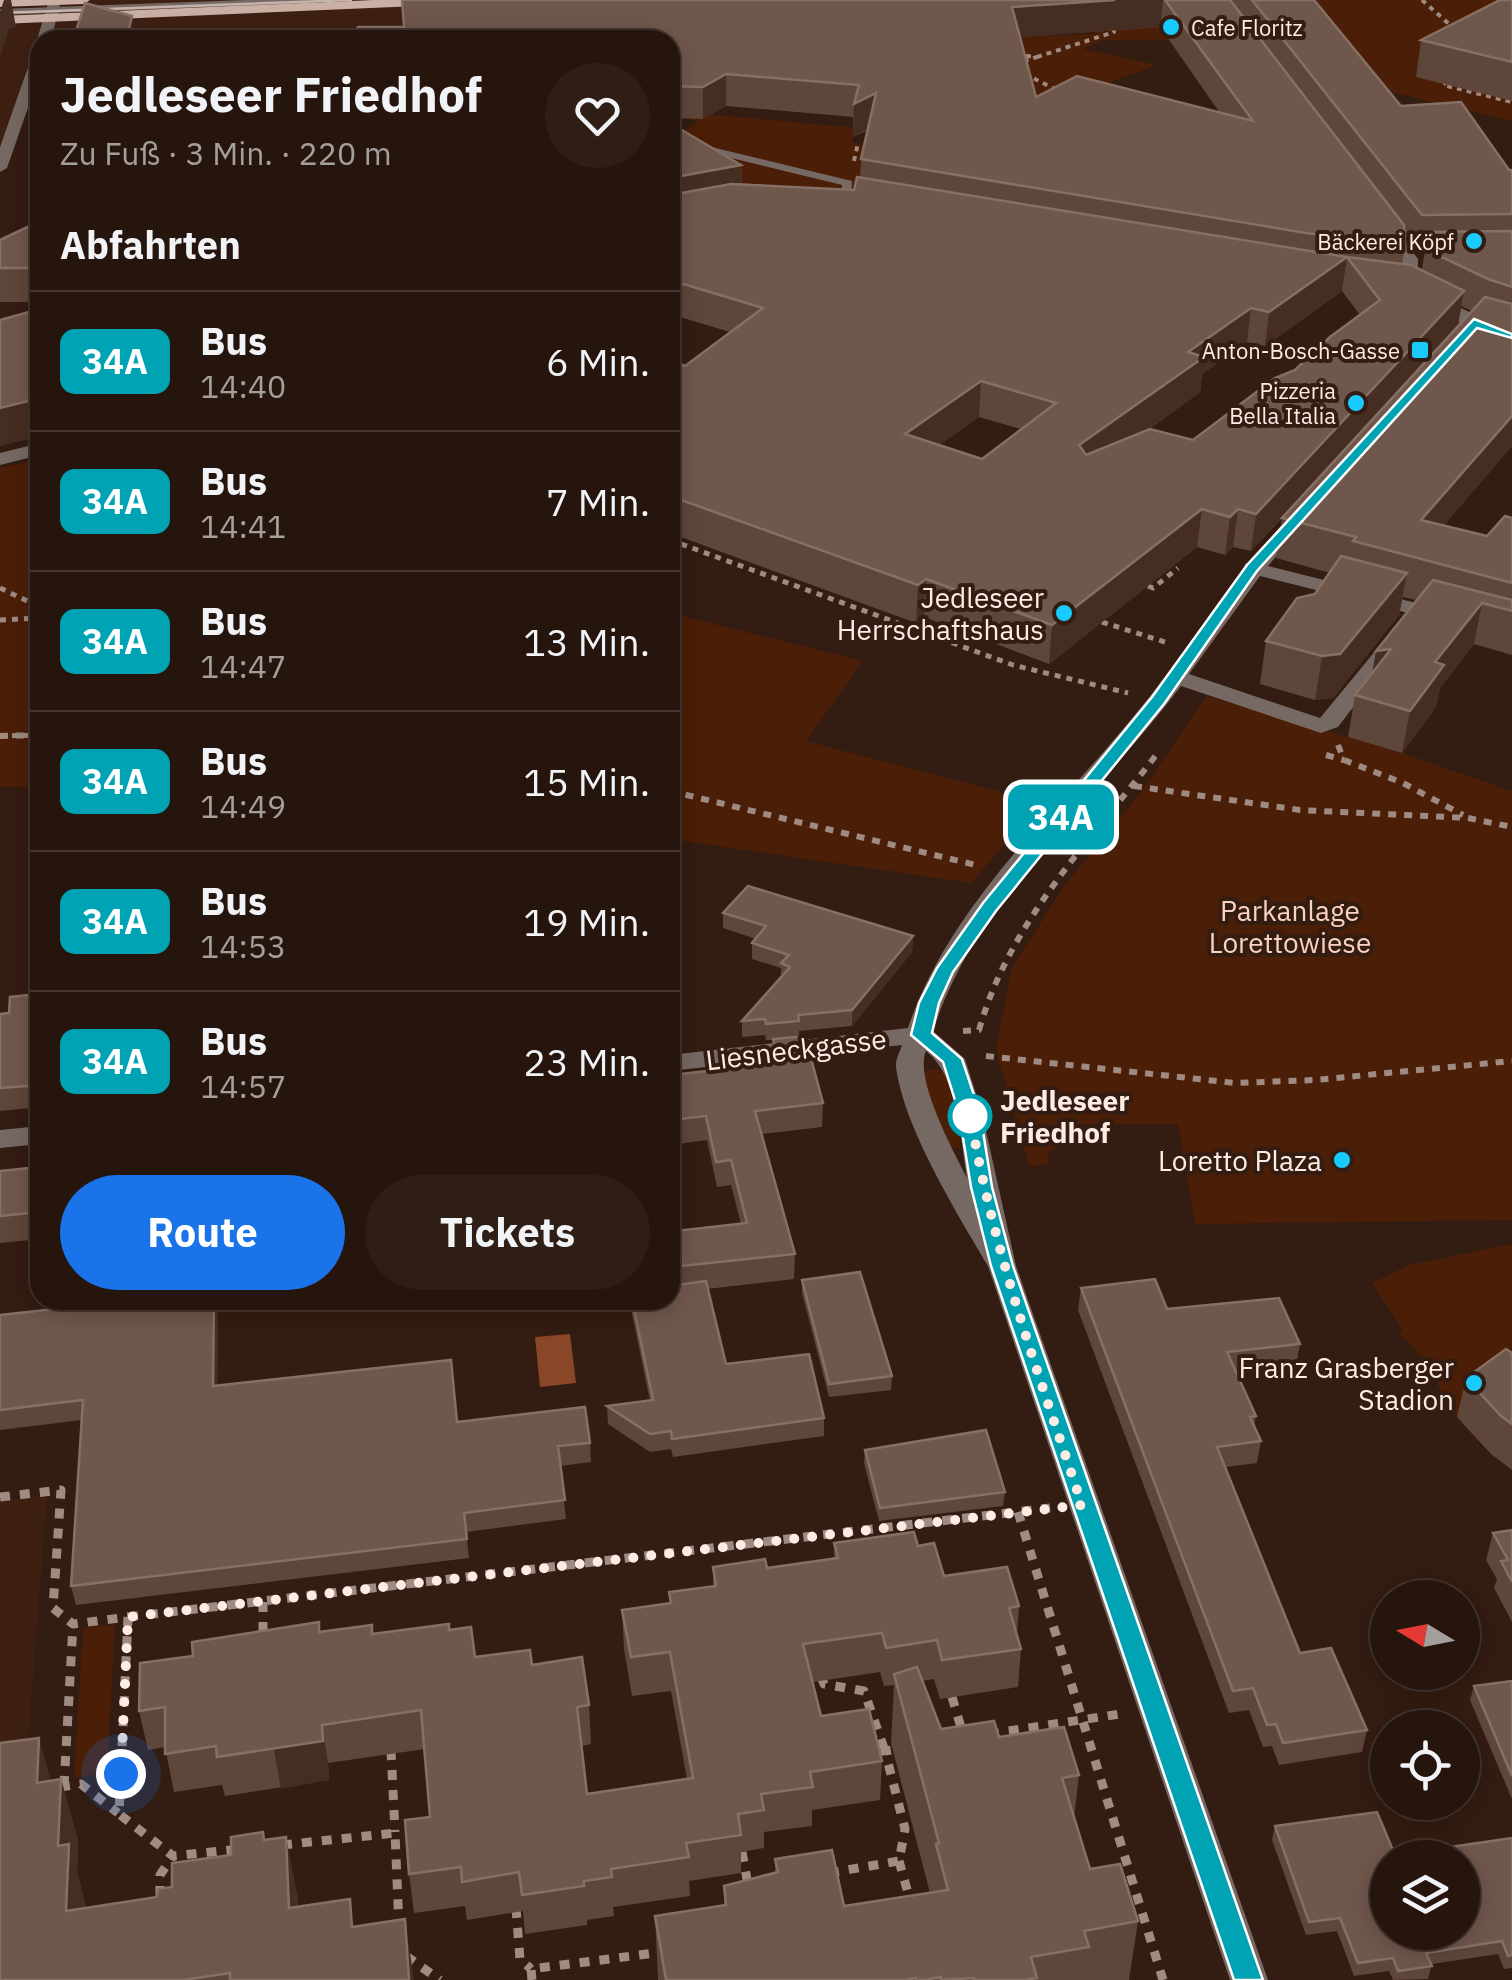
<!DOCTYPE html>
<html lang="de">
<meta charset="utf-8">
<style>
:root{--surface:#26150d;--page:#2e1e16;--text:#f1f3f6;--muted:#a49f9d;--line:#42342e;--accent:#1a73e8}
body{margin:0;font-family:"IBM Plex Sans",sans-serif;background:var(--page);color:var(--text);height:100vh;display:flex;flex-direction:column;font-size:38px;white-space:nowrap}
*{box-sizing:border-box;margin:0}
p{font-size:32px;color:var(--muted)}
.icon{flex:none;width:55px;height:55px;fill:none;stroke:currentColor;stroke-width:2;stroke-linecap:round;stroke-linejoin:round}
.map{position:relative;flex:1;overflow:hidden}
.sheet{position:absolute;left:30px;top:30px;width:650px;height:1280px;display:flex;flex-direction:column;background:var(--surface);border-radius:30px;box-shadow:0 5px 25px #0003,0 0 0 2px var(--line)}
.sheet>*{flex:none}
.badge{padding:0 20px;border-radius:15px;font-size:35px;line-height:65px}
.needle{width:65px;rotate:280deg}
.fabs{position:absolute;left:1370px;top:1580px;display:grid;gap:20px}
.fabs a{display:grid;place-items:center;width:110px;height:110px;border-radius:50%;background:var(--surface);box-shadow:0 5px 25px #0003,0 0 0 2px var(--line);font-size:50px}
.you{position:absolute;width:50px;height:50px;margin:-25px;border:8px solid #fff;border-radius:50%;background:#1a73e8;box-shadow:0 0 0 15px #1a73e833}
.map>.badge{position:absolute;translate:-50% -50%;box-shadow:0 0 0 5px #fff}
h2{padding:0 30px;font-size:38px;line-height:90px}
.round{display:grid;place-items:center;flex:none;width:105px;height:105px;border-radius:52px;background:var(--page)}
.summary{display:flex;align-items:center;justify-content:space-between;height:170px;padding:0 30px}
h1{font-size:48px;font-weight:700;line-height:75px}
.button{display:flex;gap:20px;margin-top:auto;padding:20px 30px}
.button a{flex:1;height:115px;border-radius:60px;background:var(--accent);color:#fff;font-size:40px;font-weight:700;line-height:115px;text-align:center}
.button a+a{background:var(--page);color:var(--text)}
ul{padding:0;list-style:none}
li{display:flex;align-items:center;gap:30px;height:140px;padding:0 30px;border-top:2px solid var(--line)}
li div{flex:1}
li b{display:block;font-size:38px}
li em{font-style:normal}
li .badge{min-width:110px;font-weight:700;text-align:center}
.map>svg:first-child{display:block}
.built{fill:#3e2013}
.green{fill:#4b1e07}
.water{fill:#8a4727}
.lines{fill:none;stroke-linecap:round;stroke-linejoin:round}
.path-far3{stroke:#9f8b82;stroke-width:4;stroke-dasharray:5 5;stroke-linecap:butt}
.path-far2{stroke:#9f8b82;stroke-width:5;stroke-dasharray:6 6;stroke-linecap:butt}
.path-far1{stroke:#9f8b82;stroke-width:6;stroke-dasharray:8 8;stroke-linecap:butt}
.path{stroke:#9f8b82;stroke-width:9;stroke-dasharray:10 10;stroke-linecap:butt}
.service{fill:#766963;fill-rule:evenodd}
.minor{fill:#766963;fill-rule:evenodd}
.primary{fill:#caafa4;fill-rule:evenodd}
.tram{stroke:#c6b3ab;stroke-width:2.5}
.wall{fill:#5f463a;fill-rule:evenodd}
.shaded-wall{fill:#462d22}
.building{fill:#70574c;stroke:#866f64;stroke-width:2.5;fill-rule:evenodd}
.line{fill:#00a3b4;stroke:#fff;stroke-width:2.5}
.walk{stroke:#fdece4;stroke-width:10;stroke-dasharray:0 18}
.poi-dot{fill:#19cafc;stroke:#331c11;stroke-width:4}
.stop-dot{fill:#fff;stroke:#00a3b4;stroke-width:5}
.labels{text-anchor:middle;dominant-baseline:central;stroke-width:8;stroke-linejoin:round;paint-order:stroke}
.far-poi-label{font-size:22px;fill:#fdece4;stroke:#331c11;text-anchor:end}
.poi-label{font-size:28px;fill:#fdece4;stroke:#331c11;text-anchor:end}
.park-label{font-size:28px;fill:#fbd1bf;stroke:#331c11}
.street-label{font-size:28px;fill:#fdece4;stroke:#331c11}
.stop-label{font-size:28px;font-weight:bold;fill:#fdece4;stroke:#331c11;text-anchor:start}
</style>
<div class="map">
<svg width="1512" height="1980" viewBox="0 0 1512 1980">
<rect width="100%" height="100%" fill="#331c11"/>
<!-- built -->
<g class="built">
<path d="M53,0H610L457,40H91L80,35L51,36L40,40V60L0,145V12L48,10Z"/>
<path d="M47,1495L28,1741L0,1744V1501Z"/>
</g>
<!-- green -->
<g class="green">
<path d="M1265,0H1512L1449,84L1512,101V121L1370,87Z"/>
<path d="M1139,1L1172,40H1102L1083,49L1157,65L1090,89L887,197L753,191L763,185L753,182L742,189L683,131L698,121L675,116L684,112L856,128L852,143L886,147L889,135L865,134L867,125L893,126L684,50L1096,34L1075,3Z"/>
<path d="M40,458V787H0V468Z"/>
<path d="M670,613L863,661L806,741L1028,799L1034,810L971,883L670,839Z"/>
<path d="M1207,696L1402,753L1512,791V1220L1195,1224L1178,1124H1082L1047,1155L1049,1164L1029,1166L996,1049L1012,967L1065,885L1141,792Z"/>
<path d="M938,1069C959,1084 958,1124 961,1148H946L922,1080L926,1070Z"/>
<path d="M1512,1244V1470C1491,1454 1470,1435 1455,1413C1437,1387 1425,1354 1399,1334L1403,1330L1372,1283L1409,1265Z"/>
<path d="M115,1624L107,1773L74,1778L83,1628Z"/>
</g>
<!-- water -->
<path class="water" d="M570,1334L576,1383L540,1387L535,1337Z"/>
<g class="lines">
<!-- path-far3 -->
<g class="path-far3">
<path d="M1422,0L1457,31"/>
<path d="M1016,55L1037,57L1020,62"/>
<path d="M1037,57L1114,32L1112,24"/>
<path d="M1025,74L1059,91"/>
<path d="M1447,81L1443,85L1512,102"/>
<path d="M854,161L858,143"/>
</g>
<!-- path-far2 -->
<g class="path-far2">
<path d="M670,540L1013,665L1128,693"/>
<path d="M1148,586L1153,588L1178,568"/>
<path d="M0,588L40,607"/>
<path d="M0,620L40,618"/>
<path d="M1102,622L1168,643"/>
<path d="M0,736L40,735"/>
</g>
<!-- path-far1 -->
<g class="path-far1">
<path d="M0,736L40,735"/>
<path d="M1338,745L1344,760L1403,783L1463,815"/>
<path d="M1326,755L1344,760"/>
<path d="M1134,786L1300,810L1468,818L1512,827"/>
<path d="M670,791L980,866"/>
<path d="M963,1031L979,1030C1010,920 1092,839 1160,750"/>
<path d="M986,1056L1235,1083L1315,1080L1512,1061"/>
</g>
<!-- path -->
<g class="path">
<path d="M0,1497L61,1490L53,1608L73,1624L128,1617L119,1814L173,1856L240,1849"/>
<path d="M1018,1512L1163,1980"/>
<path d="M263,1602V1639"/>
<path d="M128,1617L1050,1508"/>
<path d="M821,1676L824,1684L864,1691L885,1751"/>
<path d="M952,1697L963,1734"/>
<path d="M989,1734L1120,1714"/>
<path d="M391,1750L395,1832"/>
<path d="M64,1786L73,1624"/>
<path d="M60,1787L81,1784L118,1813"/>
<path d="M282,1845L395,1833L399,1927"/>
<path d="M742,1852L748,1885"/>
<path d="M899,1861L910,1900"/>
<path d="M829,1873L899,1861L905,1829L885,1751L898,1749"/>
<path d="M160,1896V1875L173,1856"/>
<path d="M516,1908L520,1959L531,1969"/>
<path d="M406,1956L440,1980"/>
<path d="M532,1980L531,1969L663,1952"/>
</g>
<!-- service -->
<g class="service">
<path d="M245,0H322L317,3L0,15V9Z"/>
<path d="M670,137L852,181L851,199L846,202L841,199L842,185L670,143Z"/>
</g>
<!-- minor -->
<g class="minor">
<path d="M49,0H61L51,40L40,43L37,40Z"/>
<path d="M40,49V73L7,168L0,172V147L33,53Z"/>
<path d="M1378,221H1390L1418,259L1417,294L1403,291L1402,259L1376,224Z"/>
<path d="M1423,296C1437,295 1491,323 1512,329V339L1468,327L1423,304Z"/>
<path d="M40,443V455L0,465V453Z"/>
<path d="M1300,510L1310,516L1268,566L1512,627V639L1260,576L1189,674L1320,718L1386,638H1400L1403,642L1338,727L1321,733L1181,686C1097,797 977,895 933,1031L965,1059L982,1113L1016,1266L1268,1980H1230L988,1266C957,1213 904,1128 896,1067C895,1060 900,1052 902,1045L670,1071V1055L908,1028C947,911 1046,821 1124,728C1167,678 1203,623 1244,571L1245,564L1250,562L1293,512ZM926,1051C959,1077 960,1138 967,1178C953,1150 914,1079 926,1051Z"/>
<path d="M40,1126V1144L0,1148V1130Z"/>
</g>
<!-- primary -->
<g class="primary">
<path d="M0,0H90L84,4L0,7Z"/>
<path d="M374,0H470L464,4L0,24V16Z"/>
</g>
<!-- tram -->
<path class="tram" d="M0,13L351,0"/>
</g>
<!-- wall -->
<g class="wall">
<path d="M402,0H1314L1401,106L1509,170H1512V446L1444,525L1487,536L1512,518V655L1474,644L1440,688L1436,707L1402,753L1348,737L1355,695L1373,673L1376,651L1417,600L1403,597L1399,615L1333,698L1315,700L1260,684L1266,641L1315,594L1330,573L1276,558L1282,518L1251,551L1233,547L1225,555L1197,547L1049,664L924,617L916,623L670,533V359L685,366L730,332L670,314V123L741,165L742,185L854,190L860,178L861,159L868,130L853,137V117L726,106L703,119L670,118V40L404,27ZM1160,27L1220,113L1036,97L1020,37ZM1404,234L1417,250H1425L1422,270L1402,264L1405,245ZM1345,274L1342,291L1360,315L1295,370L1193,440L1148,430L1200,392L1202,374L1247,342L1265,346L1342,291ZM1461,306L1472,311L1458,325ZM979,417L1021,429L982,459L939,445Z"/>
<path d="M1512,0V101L1416,77L1421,40Z"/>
<path d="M40,221V302H0V240Z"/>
<path d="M723,913L913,936L912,952L852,1026L799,1031V1036L823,1103L822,1127L762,1134L795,1254L794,1279L707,1289L726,1364L824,1418V1436L673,1457L671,1449L650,1452L608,1424L607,1406L650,1401L631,1309V1300L681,1284L675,1256V1231L741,1224L731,1185L717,1187L707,1140L670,1145V1075L773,1064V1040H766L765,1035L742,1037V1021L781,977V968L752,959V943L756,939L723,928Z"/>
<path d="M40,994V1107L0,1111V1014L9,1013Z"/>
<path d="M40,1167V1239L0,1243V1171Z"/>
<path d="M802,1280L892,1376L891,1390L829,1397L802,1293Z"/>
<path d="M1081,1288L1167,1309L1300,1344L1296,1366L1237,1372L1256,1416L1254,1426L1261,1441L1257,1463L1225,1467L1300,1653L1367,1730L1362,1752L1279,1765L1272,1746L1263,1747L1249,1710L1229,1713L1078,1310Z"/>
<path d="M218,1311L217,1385L590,1443L591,1462L560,1466L566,1519L466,1532L469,1558L76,1605L71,1586L82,1420L0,1430V1315Z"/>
<path d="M1512,1353V1470L1491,1454L1457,1417L1466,1378Z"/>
<path d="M865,1450L1005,1492L1003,1506L879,1521L864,1463Z"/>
<path d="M1512,1530V1622L1494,1588L1497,1579L1486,1560L1493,1533Z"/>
<path d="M834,1543L918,1546L944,1576L1019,1606L1017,1634L1021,1649L1018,1687L940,1699L934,1679L922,1681L941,1729L999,1737L1079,1775L1074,1818L1090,1869L1138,1921L1129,1980H658L655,1916L724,1905V1886L775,1873V1859L844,1906L930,1893L891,1743L894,1685L884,1686L880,1672L813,1682L821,1716L882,1761L880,1800L812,1810V1826L764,1832V1848L741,1852V1873L689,1881L690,1896L613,1907L614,1916L587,1920V1925L525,1934L523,1911L467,1920L465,1906L414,1913L409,1874L430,1817L425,1749L328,1763L329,1780L225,1796L222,1785L174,1792L165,1747L148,1750L139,1711L321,1632L372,1625L373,1634L449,1630L475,1657L532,1665L589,1705L591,1744L581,1746L587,1794L687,1779L671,1691L632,1696L624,1649L622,1610L669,1604V1592L713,1586V1567L767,1568L834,1559Z"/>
<path d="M1512,1681V1799L1470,1700L1474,1686Z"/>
<path d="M61,1779L78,1841L77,1871L86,1908L157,1897L172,1887L231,1855L263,1832L265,1840L286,1837L298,1907L355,1927L414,1980H0L50,1781Z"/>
<path d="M1275,1826L1395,1855L1512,1838V1968L1504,1969L1498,1954L1432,1964L1428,1979L1393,1980L1389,1971L1354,1976L1337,1931L1306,1935L1272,1840Z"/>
</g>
<!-- shaded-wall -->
<g class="shaded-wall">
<path d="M4,0H11L16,27L9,29L0,57V12Z"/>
<path d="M1115,0H1163L1160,27L1010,38L1012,7Z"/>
<path d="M132,16L135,40H126Z"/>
<path d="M726,74V106L703,119V87Z"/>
<path d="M876,93L875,125L853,137L854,104Z"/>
<path d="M741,165L742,197L670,210V178Z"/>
<path d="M1347,257L1342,291L1265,346L1269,312Z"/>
<path d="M1464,291L1458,325L1251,551L1256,514Z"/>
<path d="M1251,308L1247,342L1202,374L1200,392L1076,481L1079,445L1188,352Z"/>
<path d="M981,381L979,417L904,470L905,434Z"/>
<path d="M40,398V436L0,446V408Z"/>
<path d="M1512,416V446L1416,558L1421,520Z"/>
<path d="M1202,509L1197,547L1049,664L1052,625Z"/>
<path d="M1238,509L1233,547L1225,555L1230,517Z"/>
<path d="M1407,573L1399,615L1333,698L1315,700L1322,656Z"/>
<path d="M926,579L924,617L916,623L918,585Z"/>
<path d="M1482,603L1474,644L1440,688L1436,707L1402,753L1410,711L1435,662Z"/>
<path d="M1391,649L1369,693L1376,651Z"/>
<path d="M913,936L912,952L852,1026V1010Z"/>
<path d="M214,1300H216L218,1311L217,1405L213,1386Z"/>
<path d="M322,1725L328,1763L329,1780L281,1789L274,1750Z"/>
<path d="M39,1738L56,1800L37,1783Z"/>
<path d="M61,1779L78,1841L77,1871L86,1906L84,1972L66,1911L58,1846Z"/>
<path d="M286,1837L298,1898L301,1970L289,1908Z"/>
<path d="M405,1919L414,1980H409Z"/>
</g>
<!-- building -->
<g class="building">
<path d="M402,0H1115L1012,7L1036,97L1077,76L1253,121L1165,0H1230L1404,225L1405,245L1306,233L861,159L876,93L854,104L859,85L726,74L703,87L670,86V40H351L358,27H404Z"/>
<path d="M1252,0H1314L1401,106L1461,102L1509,170H1512V214L1422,215Z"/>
<path d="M1500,0H1512V62L1421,40Z"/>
<path d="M85,3L132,16L126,40H73Z"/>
<path d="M670,123L741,165L670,178Z"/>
<path d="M857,177L1347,257L1269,312L1251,308L1188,352L1204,357L1079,445L1086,455L1150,429L1193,440L1275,378L1295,370L1330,337L1380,300L1347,257L1411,265L1464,291L1256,514L1238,509L1230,517L1202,509L1052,625L926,579L918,585L670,496V359L685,366L763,308L670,280V195L731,184L854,190ZM981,381L1056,403L982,459L905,434Z"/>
<path d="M40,221V268H0V240Z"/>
<path d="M1512,231V287L1488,279L1429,251L1428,232Z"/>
<path d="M1485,297L1512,304V416L1421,520L1487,536L1505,516L1512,518V583L1353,541L1356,537L1282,518Z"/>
<path d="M40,309V398L0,408V320Z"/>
<path d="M1341,556L1407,573L1340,654L1322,656L1266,641L1297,598L1315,594Z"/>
<path d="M1433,580L1512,600V611L1482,603L1435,662L1444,665L1410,711L1355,695L1391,649L1376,651Z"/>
<path d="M748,886L913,936L852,1010L798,1015L799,1021L766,1024L765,1019L742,1021L790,967L781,963L789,955L752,943L766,926L723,913Z"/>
<path d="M40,994V1085L0,1088V1014L9,1013L10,997Z"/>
<path d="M805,1036L823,1103L755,1111L795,1254L682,1266L675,1231L747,1223L731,1160L716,1162L706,1116L670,1120V1075L779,1063L773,1039Z"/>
<path d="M40,1167L39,1212L0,1216V1171Z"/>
<path d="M860,1272L892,1376L829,1384L802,1280Z"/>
<path d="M1155,1279L1167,1309L1279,1298L1300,1344L1227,1352L1256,1416L1250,1417L1261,1441L1217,1447L1300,1653L1331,1648L1367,1730L1283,1743L1276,1724L1267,1725L1253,1688L1233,1691L1081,1288Z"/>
<path d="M706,1281L726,1364L809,1354L824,1418L672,1439L671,1431L650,1434L607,1406L653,1400L632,1300H670V1286Z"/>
<path d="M137,1300H214L213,1386L451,1360L457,1422L585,1407L590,1443L558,1446L565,1500L464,1513L467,1539L71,1586L83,1400L0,1410V1315Z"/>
<path d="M1506,1349L1512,1353V1424L1501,1416L1466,1378Z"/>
<path d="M986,1430L1005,1492L880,1508L865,1450Z"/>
<path d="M1512,1530V1582L1501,1561L1508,1560L1493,1533Z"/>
<path d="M914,1532L918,1546L934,1543L944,1576L1007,1567L1019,1606L1009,1608L1021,1649L942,1660L937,1640L886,1648L882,1633L803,1644L821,1716L869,1709L882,1761L810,1772L813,1787L761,1794L764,1810L738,1814L741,1835L686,1843L689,1857L611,1869L612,1877L584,1881V1886L522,1895L519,1872L462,1882L461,1867L409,1874L405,1820L430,1817L421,1710L322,1725L323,1741L217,1757L216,1746L165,1754V1707L139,1711L140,1663L193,1656L192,1642L319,1622V1632L372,1625V1634L449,1624V1630L471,1627L475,1657L530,1650L532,1665L582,1657L589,1705L577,1707L587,1794L693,1778L670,1652L631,1657L622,1610L671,1603L669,1592L716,1586L713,1567L765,1559L767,1568L838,1558L834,1543Z"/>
<path d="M917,1667L941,1729L994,1721L999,1737L1064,1727L1079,1775L1062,1778L1090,1869L1120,1864L1138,1921L1084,1931L1089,1947L1031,1957L1037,1978L1025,1980H974V1978L941,1980V1977L924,1980H917L916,1978L905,1980H666L655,1916L726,1905L724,1886L778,1872L775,1859L832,1850L844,1906L948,1890L936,1844L939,1843L894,1674Z"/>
<path d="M1512,1681V1776L1474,1686Z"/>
<path d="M39,1738L37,1783L61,1779L58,1846L69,1844L66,1911L157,1897L158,1889L172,1887V1863L231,1855V1837L263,1832L264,1840L286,1837L289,1908L350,1899L352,1927L405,1919L409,1980H230V1973L184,1980H0V1743Z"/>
<path d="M1377,1812L1395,1855L1512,1838V1955L1508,1956L1502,1941L1426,1953L1432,1966L1398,1971L1393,1958L1358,1963L1340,1918L1309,1922L1275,1826ZM1388,1858H1462V1932H1388Z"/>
</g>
<!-- line -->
<path class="line" d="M1474,319L1512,334V338L1477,328L1257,571L1164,704L996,911L953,972L939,1003L932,1033L962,1059L980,1113L992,1187L1013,1266L1263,1980H1234L991,1266L971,1187L959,1113L943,1062L911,1035L919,1003L937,968L983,903L1152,697L1247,565Z"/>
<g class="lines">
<!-- walk -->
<path class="walk" d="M121,1774L128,1617L1082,1505C1039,1375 992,1248 970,1113V1116"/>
</g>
<!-- markers -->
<g class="poi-dot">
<circle cx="1171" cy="27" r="10"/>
<circle cx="1474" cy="241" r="10"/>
<rect x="1410" y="340" width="20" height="20" rx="5"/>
<circle cx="1356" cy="403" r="10"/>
<circle cx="1064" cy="613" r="10"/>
<circle cx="1342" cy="1160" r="10"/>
<circle cx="1474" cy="1383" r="10"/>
</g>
<circle class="stop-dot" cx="970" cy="1116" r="20"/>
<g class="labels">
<!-- far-poi labels -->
<g class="far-poi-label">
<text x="1191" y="27" text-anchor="start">Cafe Floritz</text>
<text x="1454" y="241">Bäckerei Köpf</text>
<text x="1400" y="350">Anton-Bosch-Gasse</text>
<text x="1336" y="390">Pizzeria<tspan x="1336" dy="25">Bella Italia</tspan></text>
</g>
<!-- poi labels -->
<g class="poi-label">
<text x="1044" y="597">Jedleseer<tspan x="1044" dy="32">Herrschaftshaus</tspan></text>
<text x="1322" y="1160">Loretto Plaza</text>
<text x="1454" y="1367">Franz Grasberger<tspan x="1454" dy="32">Stadion</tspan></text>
</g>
<!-- park labels -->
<g class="park-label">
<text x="1290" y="910">Parkanlage<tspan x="1290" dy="32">Lorettowiese</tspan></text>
</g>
<!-- street labels -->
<g class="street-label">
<text transform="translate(796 1049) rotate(-7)">Liesneckgasse</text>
</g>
<!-- stop labels -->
<g class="stop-label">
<text x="1000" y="1100">Jedleseer<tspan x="1000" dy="32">Friedhof</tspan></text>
</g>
</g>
</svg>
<div class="fabs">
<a><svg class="needle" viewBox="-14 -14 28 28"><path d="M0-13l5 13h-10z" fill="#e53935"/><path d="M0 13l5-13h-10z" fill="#a49f9d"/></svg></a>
<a><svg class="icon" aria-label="locate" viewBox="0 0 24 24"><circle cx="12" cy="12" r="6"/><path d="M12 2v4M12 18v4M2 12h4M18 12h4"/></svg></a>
<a><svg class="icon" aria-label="layers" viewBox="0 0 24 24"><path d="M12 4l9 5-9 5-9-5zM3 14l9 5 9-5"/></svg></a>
</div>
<div class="you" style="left:121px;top:1774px"></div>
<b class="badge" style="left:1061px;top:817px;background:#00a3b4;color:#fff">34A</b>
<section class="sheet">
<div class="summary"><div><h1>Jedleseer Friedhof</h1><p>Zu Fuß · 3 Min. · 220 m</p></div><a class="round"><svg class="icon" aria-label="heart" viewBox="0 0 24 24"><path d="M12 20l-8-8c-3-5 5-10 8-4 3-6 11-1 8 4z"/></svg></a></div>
<h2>Abfahrten</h2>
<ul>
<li><span class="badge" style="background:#00a3b4;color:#fff">34A</span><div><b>Bus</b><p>14:40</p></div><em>6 Min.</em></li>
<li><span class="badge" style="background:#00a3b4;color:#fff">34A</span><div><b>Bus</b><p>14:41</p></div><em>7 Min.</em></li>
<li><span class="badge" style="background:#00a3b4;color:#fff">34A</span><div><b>Bus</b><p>14:47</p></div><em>13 Min.</em></li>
<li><span class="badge" style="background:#00a3b4;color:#fff">34A</span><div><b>Bus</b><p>14:49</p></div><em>15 Min.</em></li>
<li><span class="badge" style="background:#00a3b4;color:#fff">34A</span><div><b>Bus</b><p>14:53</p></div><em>19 Min.</em></li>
<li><span class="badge" style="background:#00a3b4;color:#fff">34A</span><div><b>Bus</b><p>14:57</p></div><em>23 Min.</em></li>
</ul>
<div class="button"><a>Route</a><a>Tickets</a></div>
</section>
</div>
